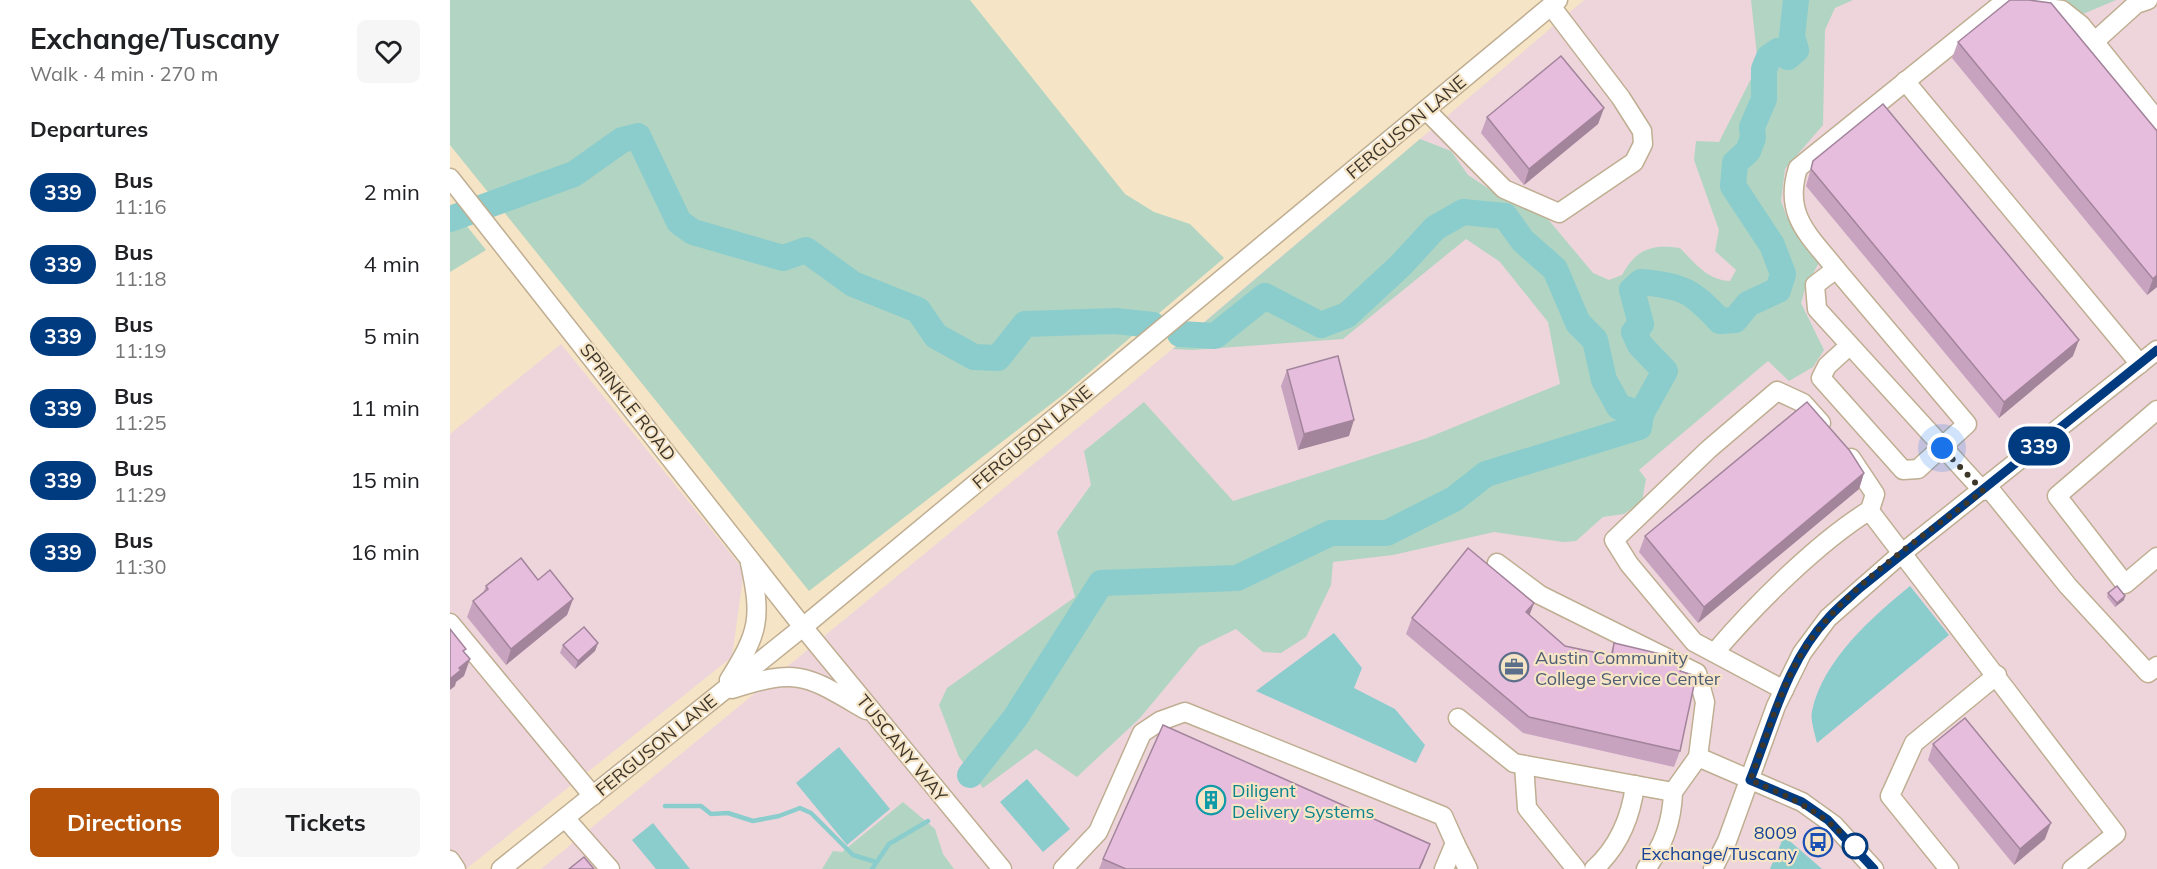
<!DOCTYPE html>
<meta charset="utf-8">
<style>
:root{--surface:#fff;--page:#f6f6f6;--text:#202124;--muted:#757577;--accent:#b45309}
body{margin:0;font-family:Mulish,sans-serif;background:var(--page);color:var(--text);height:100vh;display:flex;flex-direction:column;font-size:22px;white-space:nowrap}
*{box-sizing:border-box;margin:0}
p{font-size:20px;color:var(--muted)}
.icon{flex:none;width:33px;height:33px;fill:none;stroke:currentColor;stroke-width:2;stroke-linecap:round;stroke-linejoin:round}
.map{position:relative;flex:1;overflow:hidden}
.side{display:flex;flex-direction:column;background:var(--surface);width:450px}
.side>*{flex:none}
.badge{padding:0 12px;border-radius:20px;font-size:21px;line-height:39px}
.you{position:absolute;width:30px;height:30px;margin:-15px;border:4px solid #fff;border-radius:50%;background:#1a73e8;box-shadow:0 0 0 9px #1a73e833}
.map>.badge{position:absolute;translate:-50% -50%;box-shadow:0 0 0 3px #fff}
h2{padding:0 30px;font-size:22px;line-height:54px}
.round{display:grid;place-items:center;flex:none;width:63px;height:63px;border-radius:9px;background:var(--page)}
.headline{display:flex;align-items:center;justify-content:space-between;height:102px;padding:0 30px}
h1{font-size:28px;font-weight:700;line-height:45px}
.button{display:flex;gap:12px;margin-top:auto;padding:12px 30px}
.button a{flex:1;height:69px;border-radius:9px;background:var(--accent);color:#fff;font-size:24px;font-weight:700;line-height:69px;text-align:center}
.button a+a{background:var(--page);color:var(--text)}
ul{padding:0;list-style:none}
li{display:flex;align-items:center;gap:18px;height:72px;padding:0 30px}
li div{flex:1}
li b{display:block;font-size:22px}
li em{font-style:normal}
li .badge{min-width:66px;font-weight:700;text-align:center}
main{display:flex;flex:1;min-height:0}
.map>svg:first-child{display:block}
.industrial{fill:#eed5dc}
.green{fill:#b1d5c2}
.water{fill:#8bcccd}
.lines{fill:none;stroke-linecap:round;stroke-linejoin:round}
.stream{stroke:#8bcccd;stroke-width:4.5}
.river{stroke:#8bcccd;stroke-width:26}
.minor-casing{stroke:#bfae91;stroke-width:21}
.minor{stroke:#fff;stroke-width:18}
.wall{fill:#c7a3bf}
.shaded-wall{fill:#a2849b}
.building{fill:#e7bdde;stroke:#a2849b;stroke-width:1.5}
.line-casing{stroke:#fff;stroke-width:14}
.line{stroke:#003b80;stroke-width:9}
.walk{stroke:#3d362a;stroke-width:6;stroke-dasharray:0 10.8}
.stop-dot{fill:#fff;stroke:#003b80;stroke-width:3}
.labels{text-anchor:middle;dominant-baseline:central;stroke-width:4.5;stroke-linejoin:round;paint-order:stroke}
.street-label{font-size:18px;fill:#3d362a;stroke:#f6e4c6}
.service-label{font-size:18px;fill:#4e5e75;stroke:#f6e4c6;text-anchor:start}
.culture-label{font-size:18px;fill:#0d838f;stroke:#f6e4c6;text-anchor:start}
.transit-label{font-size:18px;fill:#164399;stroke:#f6e4c6;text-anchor:end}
</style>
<main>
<section class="side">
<div class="headline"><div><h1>Exchange/Tuscany</h1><p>Walk · 4 min · 270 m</p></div><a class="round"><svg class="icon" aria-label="heart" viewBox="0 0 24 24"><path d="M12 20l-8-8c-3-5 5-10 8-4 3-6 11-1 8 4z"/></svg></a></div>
<h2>Departures</h2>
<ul>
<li><span class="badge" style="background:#003b80;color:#fff">339</span><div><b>Bus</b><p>11:16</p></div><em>2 min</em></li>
<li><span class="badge" style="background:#003b80;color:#fff">339</span><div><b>Bus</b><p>11:18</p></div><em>4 min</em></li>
<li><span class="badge" style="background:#003b80;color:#fff">339</span><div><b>Bus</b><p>11:19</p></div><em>5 min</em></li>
<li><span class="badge" style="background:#003b80;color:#fff">339</span><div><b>Bus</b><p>11:25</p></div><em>11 min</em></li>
<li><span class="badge" style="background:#003b80;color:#fff">339</span><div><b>Bus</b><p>11:29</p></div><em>15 min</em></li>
<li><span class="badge" style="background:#003b80;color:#fff">339</span><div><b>Bus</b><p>11:30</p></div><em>16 min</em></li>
</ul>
<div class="button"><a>Directions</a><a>Tickets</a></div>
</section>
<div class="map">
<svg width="1707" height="869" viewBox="0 0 1707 869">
<rect width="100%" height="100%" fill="#f6e4c6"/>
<!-- industrial -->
<g class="industrial">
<path d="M1134,0H1707V869H91L676,388Z"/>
<path d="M111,344L294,570L282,657L16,869H0V434Z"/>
</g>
<!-- green -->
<g class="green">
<path d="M0,0H520L675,194L704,212L740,224L774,258L614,394L359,591L0,145Z"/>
<path d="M1301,0H1403L1385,8L1375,30L1373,125L1335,169L1331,201L1337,217L1370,261L1356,286L1351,303L1374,350L1363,367L1339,381L1318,361L1189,470L1196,479L1192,501L1174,514L1153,517L1126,541L1113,542L1044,532L943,555L883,562L881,585L856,637L831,653L813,652L786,629L749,647L690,718L627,777L586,749L533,788L509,757L489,705L497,688L625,597L607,532L641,485L634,451L694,402L783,501L977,438L1110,384L1098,322L1050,262L1016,239L893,339L742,350L723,349L970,139L1001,151L1018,175L1053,198L1097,218L1143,273L1159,280L1172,275C1187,248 1202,244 1230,248C1245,263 1257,280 1280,281L1286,270L1265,251L1269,230L1244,160L1246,141L1269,142L1308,65Z"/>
<path d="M1599,0H1666L1633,14Z"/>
<path d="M0,205L36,250L0,272Z"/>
<path d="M453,802L485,829L493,854L504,869H372L383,851L392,852Z"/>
</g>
<!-- water -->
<g class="water">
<path d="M1460,586L1499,635L1367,743C1365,734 1360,720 1362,711C1373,660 1422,617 1460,586Z"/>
<path d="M884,633L912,668L904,688L945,709L975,745L966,763L806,691Z"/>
<path d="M389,747L440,809L397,845L346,783Z"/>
<path d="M577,779L620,829L593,852L550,802Z"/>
<path d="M203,823L240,869H206L182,840Z"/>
<path d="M1334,836L1372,869H1320Z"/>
</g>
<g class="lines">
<!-- stream -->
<g class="stream">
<path d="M215,806H251L261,814L278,813L303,821L329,816L350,808L361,813L403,855L426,862"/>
<path d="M422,869L439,844L478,821"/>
</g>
<!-- river -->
<g class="river">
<path d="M0,219L124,174L172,140L188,136L229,222L243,232L333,258L356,250L403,284L468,310L486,336L524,357L548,358L575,324L665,321L703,325"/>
<path d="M730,334L765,336L815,296L871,325L897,315L951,265L985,228L1013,212L1055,216L1073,241L1105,269L1128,323L1145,340L1154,380L1169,407L1191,414"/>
<path d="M520,775L565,718L651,583L787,578L881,533H937L1004,499L1036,474L1189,427L1191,414L1215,371L1190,345L1184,332L1191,324L1182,290L1191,282C1233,286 1241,290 1270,321L1285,320L1298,304L1328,290L1333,274L1322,245L1283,186L1285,163L1298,151L1303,138L1302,127L1314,99V69L1319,57L1328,51L1338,57L1346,50L1342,36L1346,0"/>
</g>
<!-- minor casing -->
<g class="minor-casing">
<g id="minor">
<path d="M1644,42L1686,4L1698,0"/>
<path d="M1455,81L1690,364"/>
<path d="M976,110L1054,189L1109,213L1184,162L1193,144L1192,131L1171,98L1101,6"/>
<path d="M0,178L353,627L552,869"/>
<path d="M1386,269L1517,424L1468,469L1453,470L1371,378L1377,366L1399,346"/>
<path d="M1707,410L1607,496L1675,584L1707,557"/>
<path d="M1401,458L1425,494L1420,510L1422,514L1666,834L1622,869"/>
<path d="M1538,487L1618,586L1698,673L1707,666"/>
<path d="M1533,491L1367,309L1365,285L1386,269C1359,235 1333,215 1348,168L1554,2L1612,10L1631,25L1707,120"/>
<path d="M1047,563L1090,595L1247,673L1255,702L1248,757"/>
<path d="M0,623L143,796"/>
<path d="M1265,652C1305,605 1368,542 1420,510"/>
<path d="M279,680C309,632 312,619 300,563"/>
<path d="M282,689C350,667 357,676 416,710"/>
<path d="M1334,690L1244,642L1179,564L1164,540L1259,449L1327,391L1353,403L1371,423"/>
<path d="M1008,718L1064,763L1223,792L1248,757L1352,802L1384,825L1424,869"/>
<path d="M1074,765L1077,808L1126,869"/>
<path d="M115,818L160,869"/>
<path d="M1005,843L1018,869"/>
<path d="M0,860L6,869"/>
<path d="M51,869L353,627L1108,0"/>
<path d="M613,869L648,832L692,733L710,721L735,712L993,816L1005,843L994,869"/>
<path d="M1144,869C1168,847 1181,817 1185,785"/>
<path d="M1196,869C1214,844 1222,822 1223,792"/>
<path d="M1263,869L1277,841L1326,706L1352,653L1378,618L1451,554L1707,350"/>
<path d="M1499,869L1440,796L1464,743L1547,675"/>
</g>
</g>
<!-- minor -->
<use href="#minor" class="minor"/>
</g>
<!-- wall -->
<g class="wall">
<path d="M1508,42L1707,131V287L1697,295L1502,58Z"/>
<path d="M1154,108L1148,124L1074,185L1031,133L1037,117Z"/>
<path d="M1363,161L1623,356L1549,418L1356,186Z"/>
<path d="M837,370L899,436L848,450L831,386Z"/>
<path d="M1414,473L1409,489L1248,623L1189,552L1195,536Z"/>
<path d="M88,580L123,599L117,615L56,665L17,617L23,601L33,593L36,586Z"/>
<path d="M1658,593L1674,600L1665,607L1657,597Z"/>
<path d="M1084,603L1079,615L1115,646L1160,655L1164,643L1230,671V751L1224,767L1073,733L956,634L962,618Z"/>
<path d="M148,643L145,651L125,669L110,653L113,645Z"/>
<path d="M1483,744L1595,839L1564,865L1478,760Z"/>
<path d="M653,859L974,860L970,869H649Z"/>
</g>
<!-- shaded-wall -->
<g class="shaded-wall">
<path d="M1154,108L1148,124L1074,185L1079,169Z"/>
<path d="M1707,275V287L1697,295L1703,279Z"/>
<path d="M1629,340L1623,356L1549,418L1554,402Z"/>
<path d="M904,420L899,436L848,450L854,434Z"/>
<path d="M1414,473L1409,489L1248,623L1254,607Z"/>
<path d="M1675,596L1674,600L1665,607L1667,603Z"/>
<path d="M123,599L117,615L56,665L61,649Z"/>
<path d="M1084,603L1078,619L1076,612Z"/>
<path d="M148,643L145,651L125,669L128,661Z"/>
<path d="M20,659L14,676L6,682L5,686L0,690V679L9,668Z"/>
<path d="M1601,823L1595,839L1564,865L1570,849Z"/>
<path d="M980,844L974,860L970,869H969Z"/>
</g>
<!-- building -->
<g class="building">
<path d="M1560,0H1579L1601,3L1707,131V275L1703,279L1508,42Z"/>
<path d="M1111,56L1154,108L1079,169L1037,117Z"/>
<path d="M1433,104L1629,340L1554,402L1361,169L1363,161Z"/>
<path d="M888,356L904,420L854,434L837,370Z"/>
<path d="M1357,402L1400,451L1414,473L1254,607L1195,536Z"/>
<path d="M1018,548L1084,603L1076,612L1115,646L1162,656L1164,643L1232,659L1230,671L1246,676L1230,751L1079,717L962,618Z"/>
<path d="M71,558L88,580L100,570L123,599L61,649L23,601L38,589L36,586Z"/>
<path d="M1667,586L1675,596L1667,603L1658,593Z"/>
<path d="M134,627L148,643L128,661L113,645Z"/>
<path d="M0,629L16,649L13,651L20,659L9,668L11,670L0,679Z"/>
<path d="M1515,718L1601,823L1570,849L1483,744Z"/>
<path d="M713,725L980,844L969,869H676L653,859Z"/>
<path d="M134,857L144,869H119Z"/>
</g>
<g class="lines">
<!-- line casing -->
<g class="line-casing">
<path id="line" d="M1424,869L1378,820L1352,802L1300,780C1322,725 1336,662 1379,617C1388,607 1399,598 1410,588L1707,350"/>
</g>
<!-- line -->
<use href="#line" class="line"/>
<!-- walk -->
<path class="walk" d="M1405,846C1370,811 1345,799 1300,780C1317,738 1328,693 1352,653C1389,591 1475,535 1533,491L1492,448"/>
</g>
<!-- icons -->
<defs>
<g id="office-ring" transform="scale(1.5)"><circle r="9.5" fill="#f6e4c6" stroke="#5c6f8a" stroke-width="1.5"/><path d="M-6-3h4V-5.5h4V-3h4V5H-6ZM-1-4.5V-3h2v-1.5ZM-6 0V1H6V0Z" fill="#5c6f8a"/></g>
<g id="building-ring" transform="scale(1.5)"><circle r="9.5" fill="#f6e4c6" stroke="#0f9aa8" stroke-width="1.5"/><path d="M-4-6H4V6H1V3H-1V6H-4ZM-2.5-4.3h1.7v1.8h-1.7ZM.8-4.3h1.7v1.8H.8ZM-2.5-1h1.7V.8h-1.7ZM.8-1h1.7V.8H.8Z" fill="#0f9aa8"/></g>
<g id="bus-ring" transform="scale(1.5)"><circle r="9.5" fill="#f6e4c6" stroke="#1a4fb4" stroke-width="1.5"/><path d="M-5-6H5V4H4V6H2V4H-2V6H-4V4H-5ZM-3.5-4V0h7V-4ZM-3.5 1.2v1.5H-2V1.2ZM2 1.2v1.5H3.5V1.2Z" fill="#1a4fb4"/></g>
</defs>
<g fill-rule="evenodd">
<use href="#office-ring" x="1064" y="667"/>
<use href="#building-ring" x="761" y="800"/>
<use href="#bus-ring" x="1368" y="842"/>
</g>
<!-- markers -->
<circle class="stop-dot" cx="1405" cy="846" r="12"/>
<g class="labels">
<!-- street labels -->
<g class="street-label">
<text transform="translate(956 127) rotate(-40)">FERGUSON LANE</text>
<text transform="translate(178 402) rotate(52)">SPRINKLE ROAD</text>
<text transform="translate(582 437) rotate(-40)">FERGUSON LANE</text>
<text transform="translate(206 745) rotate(-39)">FERGUSON LANE</text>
<text transform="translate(452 748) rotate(51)">TUSCANY WAY</text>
</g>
<!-- service labels -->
<g class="service-label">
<text x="1085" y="657">Austin Community<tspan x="1085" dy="21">College Service Center</tspan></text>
</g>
<!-- culture labels -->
<g class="culture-label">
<text x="782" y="790">Diligent<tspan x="782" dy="21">Delivery Systems</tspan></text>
</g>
<!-- transit labels -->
<g class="transit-label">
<text x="1347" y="832">8009<tspan x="1347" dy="21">Exchange/Tuscany</tspan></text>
</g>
</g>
</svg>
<div class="you" style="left:1492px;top:448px"></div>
<b class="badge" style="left:1589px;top:446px;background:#003b80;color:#fff">339</b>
</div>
</main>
